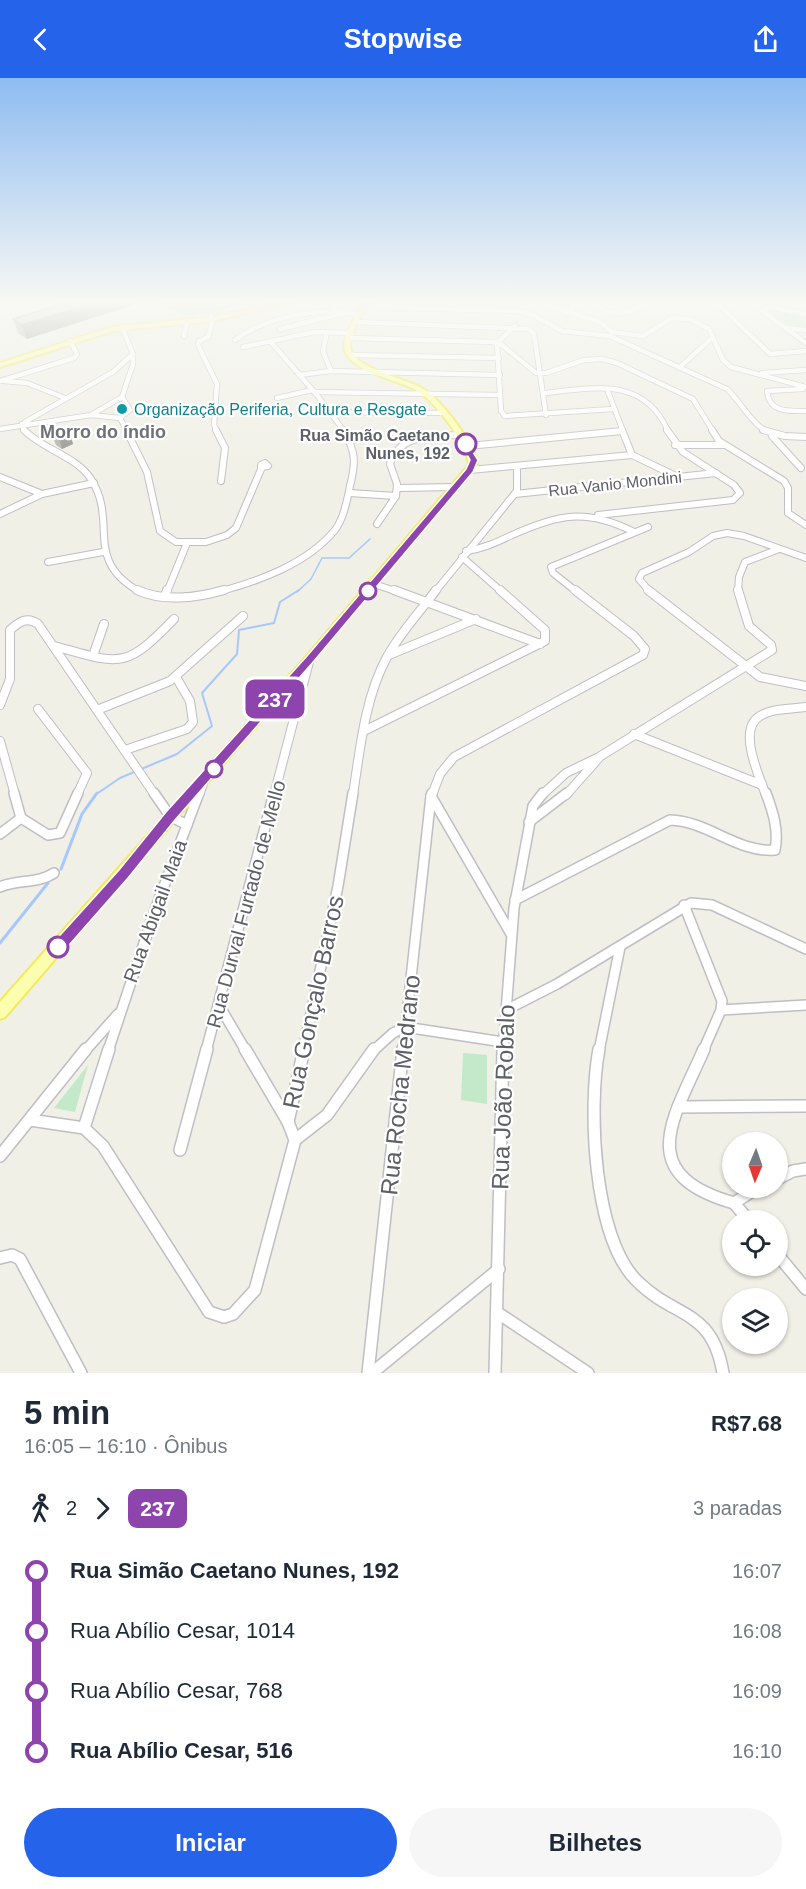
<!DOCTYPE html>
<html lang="pt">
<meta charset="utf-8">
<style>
:root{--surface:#fff;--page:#f6f6f7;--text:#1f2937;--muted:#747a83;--accent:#2563eb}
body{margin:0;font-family:Arial,sans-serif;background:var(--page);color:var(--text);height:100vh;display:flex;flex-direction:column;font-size:22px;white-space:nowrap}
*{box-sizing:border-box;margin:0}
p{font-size:20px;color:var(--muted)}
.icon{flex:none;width:33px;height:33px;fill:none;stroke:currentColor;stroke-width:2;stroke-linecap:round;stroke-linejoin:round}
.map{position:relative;height:1295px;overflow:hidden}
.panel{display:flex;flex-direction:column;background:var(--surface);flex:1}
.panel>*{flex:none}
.badge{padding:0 12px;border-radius:9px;font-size:21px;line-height:39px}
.needle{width:39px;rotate:182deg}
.buttons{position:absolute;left:722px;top:1054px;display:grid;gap:12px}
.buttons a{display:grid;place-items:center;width:66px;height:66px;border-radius:50%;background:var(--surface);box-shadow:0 2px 4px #0004;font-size:30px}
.map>.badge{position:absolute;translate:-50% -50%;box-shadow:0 0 0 3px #fff}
.legs{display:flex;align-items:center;gap:9px;height:66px;padding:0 24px;font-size:20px}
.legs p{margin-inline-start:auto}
.head{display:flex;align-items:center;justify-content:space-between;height:102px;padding:0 24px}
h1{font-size:33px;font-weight:800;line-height:45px}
.button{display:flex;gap:12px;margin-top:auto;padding:12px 24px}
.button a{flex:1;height:69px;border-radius:36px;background:var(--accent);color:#fff;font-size:24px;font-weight:800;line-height:69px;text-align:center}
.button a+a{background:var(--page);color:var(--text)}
ul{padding:0 24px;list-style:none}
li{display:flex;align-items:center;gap:21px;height:60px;font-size:22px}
li i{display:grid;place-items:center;width:9px;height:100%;margin:0 8px;background:currentColor}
li i::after{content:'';width:15px;height:15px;margin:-8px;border:4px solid;border-radius:50%;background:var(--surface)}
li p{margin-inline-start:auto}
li:first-child i{background:linear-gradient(#0000 50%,currentColor 0)}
li:last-child i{background:linear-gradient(currentColor 50%,#0000 0)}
header{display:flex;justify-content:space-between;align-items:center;height:78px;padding:0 24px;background:var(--accent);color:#fff;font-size:27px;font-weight:800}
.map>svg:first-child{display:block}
.green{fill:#c3e8ca}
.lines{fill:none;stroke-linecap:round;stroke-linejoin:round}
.stream-far2{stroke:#a8c7ff;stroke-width:1.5}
.stream-far1{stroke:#a8c7ff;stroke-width:2}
.stream{stroke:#a8c7ff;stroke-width:3}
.minor-far4-casing{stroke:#bebec5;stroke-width:6}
.minor-far3-casing{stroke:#bebec5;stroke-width:8}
.minor-far2-casing{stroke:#bebec5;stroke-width:10}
.minor-far1-casing{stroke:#bebec5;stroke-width:12}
.minor-casing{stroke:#bebec5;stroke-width:14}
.major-casing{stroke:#f5e95b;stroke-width:4}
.minor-far4{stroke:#fff;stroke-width:4.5}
.minor-far3{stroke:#fff;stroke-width:6}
.minor-far2{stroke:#fff;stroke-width:8}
.minor-far1{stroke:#fff;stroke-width:9}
.minor{stroke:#fff;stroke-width:11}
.major{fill:#fcffad;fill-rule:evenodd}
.wall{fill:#afafa7}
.shaded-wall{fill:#8e8e88}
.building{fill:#cbcbc2;stroke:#8e8e88;stroke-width:1.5}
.line-1{fill:#8e44ad;stroke:#fff;stroke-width:1.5}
.culture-dot{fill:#0f9aa8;stroke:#fff;stroke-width:2}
.stop-1-dot{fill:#fff;stroke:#8e44ad;stroke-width:3}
.labels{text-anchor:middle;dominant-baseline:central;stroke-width:4.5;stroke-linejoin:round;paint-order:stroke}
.far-culture-label{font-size:16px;fill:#0d838f;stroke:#fff;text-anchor:start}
.far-stop-label{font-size:16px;font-weight:bold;fill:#5e6067;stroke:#fff;text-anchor:end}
.far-street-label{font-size:16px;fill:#5e6067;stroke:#fff}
.far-quarter-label{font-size:18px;font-weight:bold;fill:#6f7279;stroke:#fff}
.street-label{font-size:20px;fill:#5e6067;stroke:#fff}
.near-street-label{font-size:24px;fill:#5e6067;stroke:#fff}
</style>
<header><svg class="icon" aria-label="back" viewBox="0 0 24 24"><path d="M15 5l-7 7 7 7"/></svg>Stopwise<svg class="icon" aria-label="share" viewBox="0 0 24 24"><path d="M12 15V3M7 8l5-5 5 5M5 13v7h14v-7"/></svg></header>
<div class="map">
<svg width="806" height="1295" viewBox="0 0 806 1295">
<rect width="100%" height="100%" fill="#f0f0e6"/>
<!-- green -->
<g class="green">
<path d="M157,225H241L219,234L188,238Z"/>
<path d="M772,231L806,238V249L787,246L769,236Z"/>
<path d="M463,975L487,977V1026L461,1022Z"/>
<path d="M88,987L75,1034L54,1030Z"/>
</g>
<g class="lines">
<!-- stream-far2 -->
<path class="stream-far2" d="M297,514L311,501L322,480H349L370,461"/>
<!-- stream-far1 -->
<path class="stream-far1" d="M95,717L120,700L177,676L212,648L202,615L237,576L239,552L274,545L280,524L299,512"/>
<!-- stream -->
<g class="stream">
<path d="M61,791L82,736L97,715"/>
<path d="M0,865L48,805"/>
</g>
<!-- minor-far4 casing -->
<g class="minor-far4-casing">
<g id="minor-far4">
<path d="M380,225L395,230L518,233L533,237L562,253L610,258L727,311C740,323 752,346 766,353"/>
<path d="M539,225L600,244L612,254"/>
<path d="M595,225C609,240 629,237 644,225"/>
<path d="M717,225L770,276L806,273"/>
<path d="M333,232L335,228L343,225"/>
<path d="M566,235L579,225"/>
<path d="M806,236L770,229L762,233L806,265"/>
<path d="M211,238L212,246L208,259L199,263L198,267L217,306L214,347L217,353"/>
<path d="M357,244L529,251L534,256L546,337"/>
<path d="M785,250L806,252"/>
<path d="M280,251L344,235L360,236"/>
<path d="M327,254L323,273L331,293"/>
<path d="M612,254L643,258L672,240L690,241L709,251L723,282L731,289L806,309"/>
<path d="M184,258L187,243"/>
<path d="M349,260L493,264L502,267L536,295H546L584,282L603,281L617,285L693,321L713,353"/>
<path d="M235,262C263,241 309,231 344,235"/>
<path d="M270,263L317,317L344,353"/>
<path d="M497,265L501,333L505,338L613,331"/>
<path d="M497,265L515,248"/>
<path d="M243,269L315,254L351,255"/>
<path d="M351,277L499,280"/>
<path d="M680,289L713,259"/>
<path d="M762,295L806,292"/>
<path d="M299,297L331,293L500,297"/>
<path d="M0,303L74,280L77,276L70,263"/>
<path d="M4,303L27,305L65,320"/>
<path d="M607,311L623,353"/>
<path d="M803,311L767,313C769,335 788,333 806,333"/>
<path d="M314,314L500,317"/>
<path d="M544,315C593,310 644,298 668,353"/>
<path d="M277,320L312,312"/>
<path d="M330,334L441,335"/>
<path d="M91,337L122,319L133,286V276"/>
<path d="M120,340L130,332L122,319"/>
<path d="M25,344L113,294L133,276L122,249"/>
<path d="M22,346L24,353"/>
<path d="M0,351L91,337L120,340L127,353"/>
<path d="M619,353H622"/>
</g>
</g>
<!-- minor-far3 casing -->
<g class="minor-far3-casing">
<g id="minor-far3">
<path d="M24,352C42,371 76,378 91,401C119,445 82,481 140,514"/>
<path d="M126,352L147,394L160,453L176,464H206L227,457L236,450L262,389"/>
<path d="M216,352L225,370L221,403"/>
<path d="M622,352L632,377L678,399"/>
<path d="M712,352L719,363L784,403L788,410V435L806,447"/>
<path d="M763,352L785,358L806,359"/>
<path d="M772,358L801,390"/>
<path d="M675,367H724"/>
<path d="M468,368L622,353"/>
<path d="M265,385L268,388L261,389V387Z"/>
<path d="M470,392L632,377"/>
<path d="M0,399L42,416"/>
<path d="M398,410L456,409"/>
<path d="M349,415L396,418L397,406L390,386C399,356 432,358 458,357"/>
<path d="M515,416L716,395"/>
<path d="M0,436L42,416L94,405"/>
<path d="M598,437L733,422L740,415L734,407L683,374L667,352"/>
<path d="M377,446L396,418"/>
<path d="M466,473C482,471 495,465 510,458C558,436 586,430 634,454"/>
<path d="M462,479L502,514"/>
<path d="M48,484L103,474"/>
<path d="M374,506L398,514"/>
<path d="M167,514L187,465"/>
<path d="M218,514C259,503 307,486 335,452C344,440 347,422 350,408C356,385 356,373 343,352"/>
<path d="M435,514L517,413V390"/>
<path d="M577,514L553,495L551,489L648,449"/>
<path d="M650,514L639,501L642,495L689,474L713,458L727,455L744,458L806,480"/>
<path d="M738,514L739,499L745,484L779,471"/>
</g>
</g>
<!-- minor-far2 casing -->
<g class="minor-far2-casing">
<g id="minor-far2">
<path d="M137,512C163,524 197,520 224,512"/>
<path d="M394,512L540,566"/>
<path d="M648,512L760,599L806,608"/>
<path d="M165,518L167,512"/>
<path d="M54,568C120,586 124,593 174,541"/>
<path d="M389,577L476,541"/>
<path d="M93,578L104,546"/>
<path d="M0,627L10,601V552C19,544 27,538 38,546L155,717"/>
<path d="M38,631L87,695L77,717"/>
<path d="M97,632L170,603L243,538"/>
<path d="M364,653L545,563V552L500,512"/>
<path d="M634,656L762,707"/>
<path d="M0,663L15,717"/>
<path d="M125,672L187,651L193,644L190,623L176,599"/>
<path d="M199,717L204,703"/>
<path d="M274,717L310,580"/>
<path d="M353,717C360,671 365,619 387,579C400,555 420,534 436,512"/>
<path d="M432,717L440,696L454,679L643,577L645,571L634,558L575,512"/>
<path d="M542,717L566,695L599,679L772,572L771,567L749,548L738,512"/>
<path d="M566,717L598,681"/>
<path d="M766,717C759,698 737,651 760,638C773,630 791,631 806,629"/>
</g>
</g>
<!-- minor-far1 casing -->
<g class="minor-far1-casing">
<g id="minor-far1">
<path d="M14,715L21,740L48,757L60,755L78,715"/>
<path d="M154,715L170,738L187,747"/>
<path d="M432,715L431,718L511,856"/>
<path d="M529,744L567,715"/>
<path d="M0,756L21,740"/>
<path d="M0,809C17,801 38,806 54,795"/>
<path d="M515,822L670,742C708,743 737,775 775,772C779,752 773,734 766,715"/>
<path d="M684,827L722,923L721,932L703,973"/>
<path d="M220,929L246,973"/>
<path d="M506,932L557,906L691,825L712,827L806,871"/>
<path d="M721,932L806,927"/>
<path d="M85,973L118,936"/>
<path d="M108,973L155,832L199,715"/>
<path d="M206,973L274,715"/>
<path d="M303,973L338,808L353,715"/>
<path d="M373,973L393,955L405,949L503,964"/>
<path d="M403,973L431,718"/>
<path d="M503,973L514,830L533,728L543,715"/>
<path d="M599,973L620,869"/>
</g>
</g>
<!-- minor casing -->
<g class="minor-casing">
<g id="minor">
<path d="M599,971C588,1029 593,1160 637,1203C675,1241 712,1230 723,1295"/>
<path d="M704,971C674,1040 632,1096 734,1125L757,1110"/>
<path d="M678,1029L806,1028"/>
<path d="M30,1042L84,1050L103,1068L209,1234L224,1239L233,1236L255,1212L295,1062L288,1044L245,971"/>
<path d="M288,1044L304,971"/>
<path d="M84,1050L109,971"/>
<path d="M295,1062L327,1037L374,971"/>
<path d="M180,1072L207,971"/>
<path d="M0,1078L86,971"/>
<path d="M777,1101L793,1093L806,1091"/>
<path d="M734,1125L749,1143"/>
<path d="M777,1176L806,1211"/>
<path d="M0,1180L12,1177L20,1181L81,1295"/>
<path d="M498,1235L588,1295"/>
<path d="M368,1295L403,971"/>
<path d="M372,1295L499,1191"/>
<path d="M495,1295L503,971"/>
</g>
</g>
<!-- major casing -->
<g class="major-casing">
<g id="major">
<path d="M278,225H290L212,243L113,253L0,289V285L112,249L212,239Z"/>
<path d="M362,225H368C362,237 346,260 351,273C357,290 404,301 420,309C440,320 474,364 477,387L313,582L5,939L0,941V924L307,578L469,387C467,365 435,323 416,312C398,302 352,294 345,273C341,260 357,237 362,225Z"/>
</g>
</g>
<!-- minor-far4 -->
<use href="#minor-far4" class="minor-far4"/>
<!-- minor-far3 -->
<use href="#minor-far3" class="minor-far3"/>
<!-- minor-far2 -->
<use href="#minor-far2" class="minor-far2"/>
<!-- minor-far1 -->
<use href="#minor-far1" class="minor-far1"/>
<!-- minor -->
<use href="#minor" class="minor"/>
<!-- major -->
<use href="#major" class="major"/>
</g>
<!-- wall -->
<g class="wall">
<path d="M136,226L27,261L18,255L13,241Z"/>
<path d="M70,356L73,366L62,371L56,367L52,357Z"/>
</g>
<!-- shaded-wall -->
<g class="shaded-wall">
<path d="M93,225H135L136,226L27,261L22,247Z"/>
<path d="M70,356L73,366L62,371L59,361Z"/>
</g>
<!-- building -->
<g class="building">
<path d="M66,225H93L22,247L13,241Z"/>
<path d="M64,352L70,356L59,361L52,357Z"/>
</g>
<!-- sky -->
<linearGradient id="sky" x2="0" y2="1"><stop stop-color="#8ebcf1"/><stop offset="0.55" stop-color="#f8f8f4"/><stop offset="1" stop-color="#f8f8f4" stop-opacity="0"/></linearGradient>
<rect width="806" height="407" fill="url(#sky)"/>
<!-- line-1 -->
<path class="line-1" d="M466,363L478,382L473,394L314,583L175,742L128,800L63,874H53L51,869L53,865L119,792L166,734L307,578L466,391L470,382L462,366Z"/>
<!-- markers -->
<circle class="culture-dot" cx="122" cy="331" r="6"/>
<g class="stop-1-dot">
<circle cx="466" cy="366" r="10"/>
<circle cx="368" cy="513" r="8"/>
<circle cx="214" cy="691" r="8"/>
<circle cx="58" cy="869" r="10"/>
</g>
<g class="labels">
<!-- far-culture labels -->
<g class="far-culture-label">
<text x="134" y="331">Organização Periferia, Cultura e Resgate</text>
</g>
<!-- far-stop labels -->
<g class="far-stop-label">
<text x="450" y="357">Rua Simão Caetano<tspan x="450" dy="18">Nunes, 192</tspan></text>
</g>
<!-- far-street labels -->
<g class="far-street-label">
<text transform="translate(615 406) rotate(-6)">Rua Vanio Mondini</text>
</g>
<!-- far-quarter labels -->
<g class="far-quarter-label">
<text x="103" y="354">Morro do índio</text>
</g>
<!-- street labels -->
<g class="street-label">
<text transform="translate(246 826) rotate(-75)">Rua Durval Furtado de Mello</text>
<text transform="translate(155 833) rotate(-70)">Rua Abigail Maia</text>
</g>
<!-- near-street labels -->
<g class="near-street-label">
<text transform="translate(313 924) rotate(-78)">Rua Gonçalo Barros</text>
<text transform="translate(400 1007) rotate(-84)">Rua Rocha Medrano</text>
<text transform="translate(503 1019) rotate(-88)">Rua João Robalo</text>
</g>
</g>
</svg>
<div class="buttons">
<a><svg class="needle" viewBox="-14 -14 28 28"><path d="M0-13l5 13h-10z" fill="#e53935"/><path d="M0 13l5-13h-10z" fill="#747a83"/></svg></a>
<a><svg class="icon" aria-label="locate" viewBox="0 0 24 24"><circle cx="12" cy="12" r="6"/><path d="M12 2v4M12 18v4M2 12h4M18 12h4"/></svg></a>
<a><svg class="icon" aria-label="layers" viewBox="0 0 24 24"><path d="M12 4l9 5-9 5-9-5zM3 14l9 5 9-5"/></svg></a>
</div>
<b class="badge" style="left:275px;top:621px;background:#8e44ad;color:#fff">237</b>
</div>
<section class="panel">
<div class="head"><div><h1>5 min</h1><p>16:05 – 16:10 · Ônibus</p></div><b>R$7.68</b></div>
<div class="legs"><svg class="icon" aria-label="walk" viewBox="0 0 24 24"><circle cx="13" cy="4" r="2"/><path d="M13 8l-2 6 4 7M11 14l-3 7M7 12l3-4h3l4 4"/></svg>2<svg class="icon" aria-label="forward" viewBox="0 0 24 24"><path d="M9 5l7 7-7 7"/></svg><b class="badge" style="background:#8e44ad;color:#fff">237</b><p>3 paradas</p></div>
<ul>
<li><i style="color:#8e44ad"></i><b>Rua Simão Caetano Nunes, 192</b><p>16:07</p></li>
<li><i style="color:#8e44ad"></i><span>Rua Abílio Cesar, 1014</span><p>16:08</p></li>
<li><i style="color:#8e44ad"></i><span>Rua Abílio Cesar, 768</span><p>16:09</p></li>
<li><i style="color:#8e44ad"></i><b>Rua Abílio Cesar, 516</b><p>16:10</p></li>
</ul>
<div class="button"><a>Iniciar</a><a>Bilhetes</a></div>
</section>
